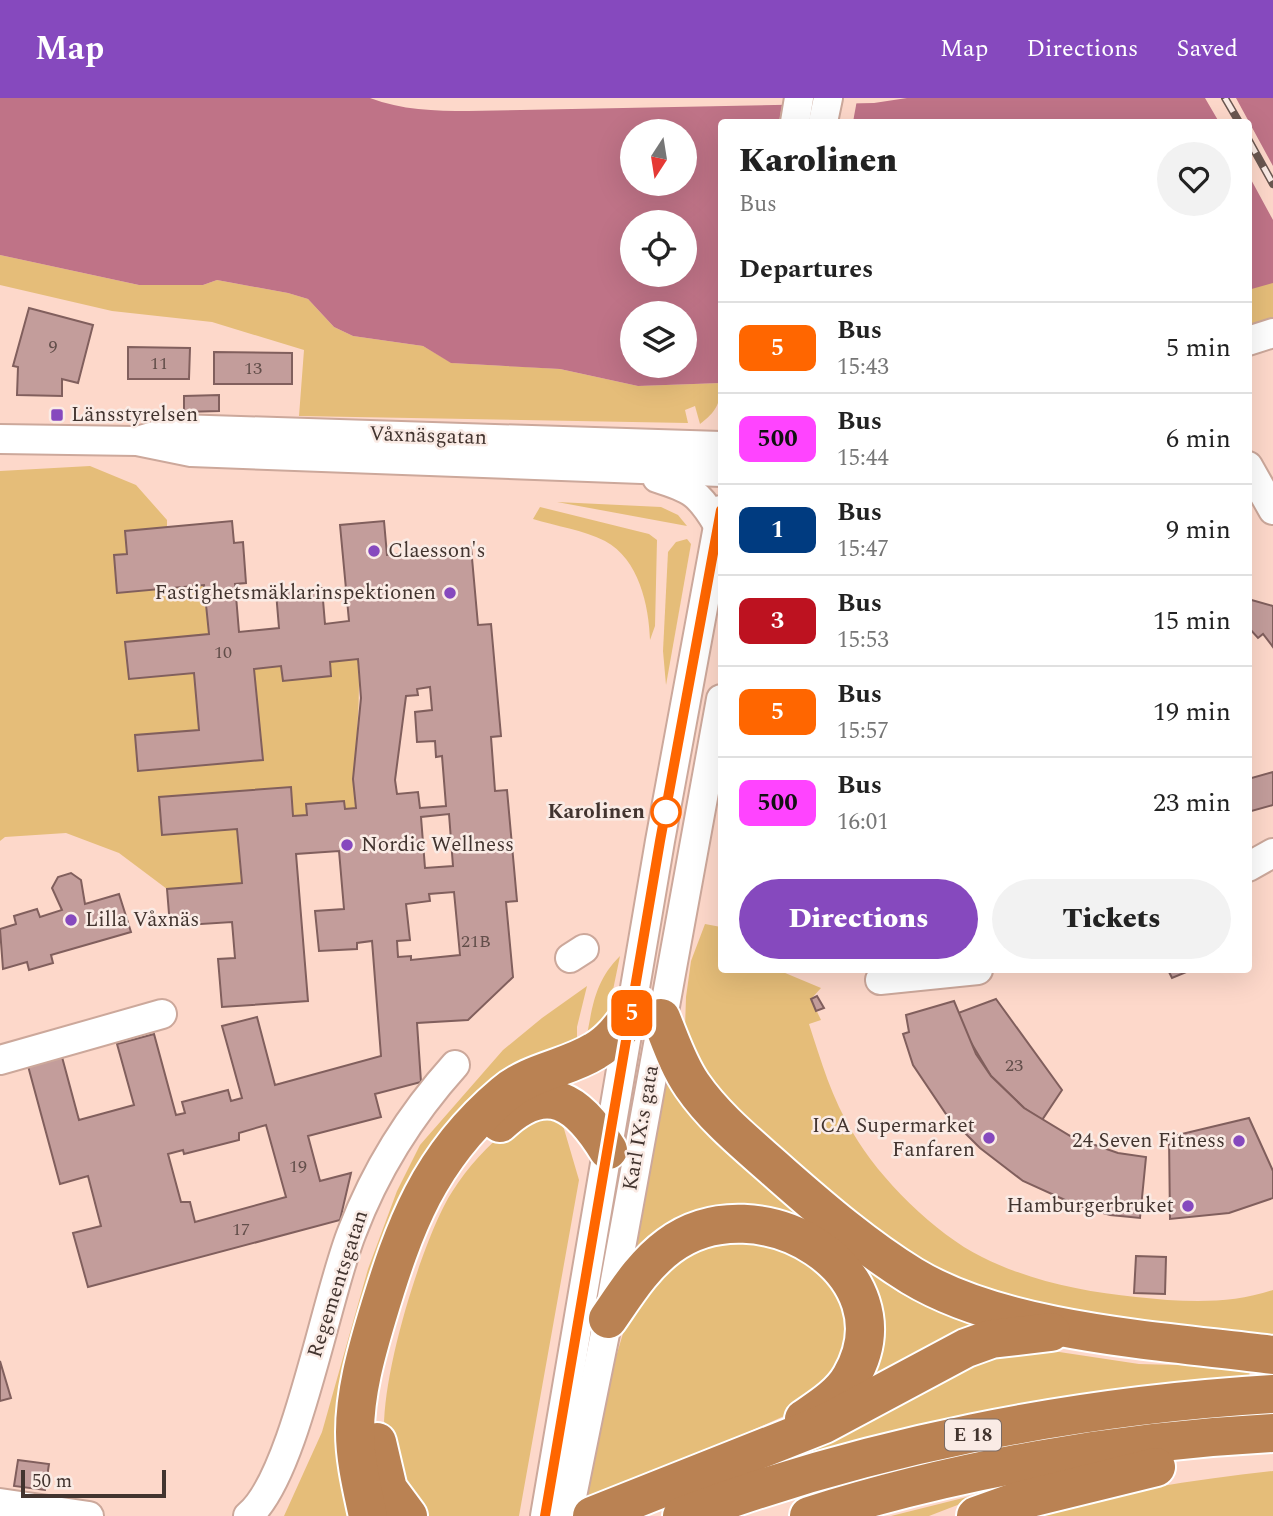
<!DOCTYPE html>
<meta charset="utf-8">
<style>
:root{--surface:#fff;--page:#f2f2f2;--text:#222;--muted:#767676;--line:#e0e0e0;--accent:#8649be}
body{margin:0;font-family:Spectral,serif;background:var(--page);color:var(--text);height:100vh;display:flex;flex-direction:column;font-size:26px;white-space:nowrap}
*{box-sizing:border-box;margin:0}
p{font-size:23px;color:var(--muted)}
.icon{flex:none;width:38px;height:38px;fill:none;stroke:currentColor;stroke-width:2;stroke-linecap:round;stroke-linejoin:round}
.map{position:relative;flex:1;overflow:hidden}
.sheet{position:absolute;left:718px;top:21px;width:534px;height:854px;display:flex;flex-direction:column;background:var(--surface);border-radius:7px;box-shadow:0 7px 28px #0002}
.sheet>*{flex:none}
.badge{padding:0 14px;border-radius:10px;font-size:24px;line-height:46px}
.needle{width:46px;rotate:192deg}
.fabs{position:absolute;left:620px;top:21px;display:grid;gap:14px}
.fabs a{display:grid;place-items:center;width:77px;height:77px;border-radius:50%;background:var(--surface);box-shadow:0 7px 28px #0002;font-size:35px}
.scale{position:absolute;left:21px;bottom:18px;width:145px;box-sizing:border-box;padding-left:7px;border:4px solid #42342f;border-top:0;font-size:19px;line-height:24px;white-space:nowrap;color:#42342f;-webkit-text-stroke:5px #faebe5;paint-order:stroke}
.map>.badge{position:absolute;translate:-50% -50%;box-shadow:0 0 0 4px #fff}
h2{padding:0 21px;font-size:26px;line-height:63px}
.round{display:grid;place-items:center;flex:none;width:74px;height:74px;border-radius:37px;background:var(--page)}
.overview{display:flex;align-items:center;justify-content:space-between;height:119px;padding:0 21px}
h1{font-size:33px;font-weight:800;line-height:52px}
.primary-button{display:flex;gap:14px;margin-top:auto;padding:14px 21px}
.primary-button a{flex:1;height:80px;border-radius:42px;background:var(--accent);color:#fff;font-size:28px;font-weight:800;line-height:80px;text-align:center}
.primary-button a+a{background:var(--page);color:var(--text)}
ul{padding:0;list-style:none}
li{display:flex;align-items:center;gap:21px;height:91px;padding:0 21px;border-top:2px solid var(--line)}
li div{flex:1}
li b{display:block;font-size:26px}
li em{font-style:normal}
li .badge{min-width:77px;font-weight:700;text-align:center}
header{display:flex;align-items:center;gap:42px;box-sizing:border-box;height:98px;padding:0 35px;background:var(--accent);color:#fff}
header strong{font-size:33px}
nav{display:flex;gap:38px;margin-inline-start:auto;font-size:24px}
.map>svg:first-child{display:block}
.green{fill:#e5bd79}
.water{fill:#bf7387;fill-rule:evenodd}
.pier{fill:#fdd8ca}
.building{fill:#c39d9b;stroke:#815f5d;stroke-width:2;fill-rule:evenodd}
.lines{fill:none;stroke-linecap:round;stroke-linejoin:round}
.minor-casing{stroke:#cca89b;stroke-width:32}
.highway-casing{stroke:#fff;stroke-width:42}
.minor{stroke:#fff;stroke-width:28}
.highway{stroke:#ba8253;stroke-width:38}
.rail-casing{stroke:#6a5750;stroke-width:8}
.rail{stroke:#faebe5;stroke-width:5;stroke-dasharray:16;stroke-linecap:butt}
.line-casing{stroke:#fff;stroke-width:16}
.line{stroke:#f60;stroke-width:10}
.poi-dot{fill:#8649be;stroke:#faebe5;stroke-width:2.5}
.stop-dot{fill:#fff;stroke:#f60;stroke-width:3.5}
.labels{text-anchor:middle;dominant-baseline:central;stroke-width:5;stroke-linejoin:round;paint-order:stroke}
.number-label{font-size:18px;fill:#624e4a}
.shield{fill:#faebe5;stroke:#796b66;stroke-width:2}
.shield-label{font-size:19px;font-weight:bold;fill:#42342f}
.poi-label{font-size:21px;fill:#42342f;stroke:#faebe5;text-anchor:start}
.street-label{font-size:21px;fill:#42342f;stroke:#faebe5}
.stop-label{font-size:21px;font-weight:bold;fill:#42342f;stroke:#faebe5;text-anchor:end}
</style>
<header>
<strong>Map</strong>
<nav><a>Map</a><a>Directions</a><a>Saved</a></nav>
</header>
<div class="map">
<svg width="1273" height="1418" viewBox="0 0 1273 1418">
<rect width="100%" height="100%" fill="#fdd8ca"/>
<!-- green -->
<g class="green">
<path d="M0,157L139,187H203L217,182L288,195L308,201L334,229L353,238L423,248L452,265L560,271L638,288L721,285C721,305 716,314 700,326L695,308L685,312L688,325L299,318L304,252L212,224L112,213L0,187Z"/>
<path d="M1273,177V225L1248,232V184Z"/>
<path d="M90,368L136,387L167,422V429L126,433L127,456L114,458L117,494L204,487L209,536L125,544L129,581L194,575L199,632L135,637L138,673L262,662L254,571L281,568L283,583L331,578L330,564L358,561C362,613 352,659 356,710L345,711L344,704L306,706L307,717L293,718L291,690L237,731L242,785L167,791L119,755L66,735L5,739L0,743V373Z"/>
<path d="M557,404L661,409L678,417L687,428Z"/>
<path d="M540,409L649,436L657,442L655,528L650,542C649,508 639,461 605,443C584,432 555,428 533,421Z"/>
<path d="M687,441L691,446L666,587L663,553L668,454L676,444Z"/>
<path d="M705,826L721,829V872H778L821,890L811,901L821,922L809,926C821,963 832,1001 853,1035C879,1080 935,1136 982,1159C1030,1183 1084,1194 1136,1199C1183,1204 1228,1207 1273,1192V1248L1055,1220L931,1174L796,1074L698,971L685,930L686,899L691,863Z"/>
<path d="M620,858L607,921L587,937C593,905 596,882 620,858Z"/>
<path d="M587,888L577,929V952L407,1105L353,1418H284L322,1334L368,1171L397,1093L420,1047L503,952L542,920Z"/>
<path d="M666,981L698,1027L810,1126L778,1117L630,1172Z"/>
<path d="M530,1015L562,1024L579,1082L519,1418H423C412,1399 396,1379 388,1358C369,1309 423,1138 452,1094C473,1061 498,1037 530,1015Z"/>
<path d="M778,1140L845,1201L852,1253L811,1306L584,1408L607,1289L627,1222L644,1188L691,1146Z"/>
<path d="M852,1160L898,1194L942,1216L990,1228L846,1306Z"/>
<path d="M1026,1249L1139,1266L1250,1269L1249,1281L1025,1305L750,1377L946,1270Z"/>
<path d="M1273,1373V1418H1033C1112,1394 1192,1382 1273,1373Z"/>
<path d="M999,1391L929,1418H891Z"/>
</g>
<!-- water -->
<path class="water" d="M0,0H370C401,12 435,13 468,13L874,5L907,0H1273V185L1248,192V24H721V285L638,288L560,271L451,265L423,248L353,238L334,229L308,201L288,195L217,182L203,187H139L0,157ZM632,33H684V86H632ZM632,124H684V177H632ZM632,215H684V268H632Z"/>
<!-- pier -->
<g class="pier">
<path d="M1205,0H1236L1273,68V122L1248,76V24H1219Z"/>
<path d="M783,2H857L853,24H779Z"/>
</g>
<!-- building -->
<g class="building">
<path d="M29,210L93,227L78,285L62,281V298L17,297L18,269L13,268Z"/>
<path d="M128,249L190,250L189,281H128Z"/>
<path d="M214,254L292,255V286H214Z"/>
<path d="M219,297V313L184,314V298Z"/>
<path d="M232,423L234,445L243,444L246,485L235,486L239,534L279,530L276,494L297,492L322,490L325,526L349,523L340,427L384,423L387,457L471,449L478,527L491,526L501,638L491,639L495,693L507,692L517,803L506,804L513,879L468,922L417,925L421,984L375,996L381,1019L308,1038L320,1083L351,1075L340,1122L88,1189L73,1135L101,1128L88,1078L60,1086L28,968L62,959L79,1022L134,1007L117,946L154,936L176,1017L185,1015L182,1004L228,992L231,1003L242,1000L222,928L257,919L275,987L381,958L372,843L357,845V851L319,853L315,813L344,811L339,753L296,756L308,903L222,909L218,861L235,860L232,824L170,828L167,791L242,785L237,731L162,737L159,699L291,689L293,718L307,717L306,706L344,703L345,711L356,710L353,681L361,600L358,561L330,564L331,578L283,583L281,568L254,571L263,662L138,673L135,637L199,632L194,575L129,581L125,544L209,536L204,487L117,495L114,457L127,456L125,433ZM430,589L432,612L415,614L417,644L435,643L436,659L442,658L446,708L420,710L418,694L397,696L395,682L406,598L418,597L417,591ZM449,716L453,768L425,770L421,719ZM454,794L460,857L411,862V858L398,859L397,843L410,842L406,806L430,803L429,796ZM266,1027L286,1099L195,1124L190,1104H181L168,1056L183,1052L184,1056L239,1042V1035Z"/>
<path d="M1248,501L1273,508V549L1263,536L1258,540L1248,529Z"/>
<path d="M1273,674V707L1248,714V681Z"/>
<path d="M71,775L81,782L85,806L119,796L131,834L51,857L53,865L29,872L27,864L3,871L0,831L16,826L14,818L37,811L40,819L62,812L52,790L58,779Z"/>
<path d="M1168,872H1191L1172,880Z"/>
<path d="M817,898L824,910L816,913L811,901Z"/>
<path d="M996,901L1062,992L1042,1022L1024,1010L991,978L967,938L958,915Z"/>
<path d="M954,903L976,956L991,978L1024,1010L1072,1039L1118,1055L1146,1059L1140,1120L1110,1117L1076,1107L1023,1083L980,1050L946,1016L913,967L903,936L909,934L906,917Z"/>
<path d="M1249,1020L1273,1073V1100L1229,1115L1170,1121L1169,1039Z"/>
<path d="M1136,1158L1166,1159L1165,1196L1134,1195Z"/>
<path d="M0,1263L11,1300L0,1303Z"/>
<path d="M18,1362L49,1366L45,1392L14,1388Z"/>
</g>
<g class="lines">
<!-- minor casing -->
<g class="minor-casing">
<g id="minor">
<path d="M795,24L799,0"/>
<path d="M823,24L828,0"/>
<path d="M1248,243L1273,235"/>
<path d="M0,341L137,343L191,354L721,374"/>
<path d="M141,342L178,331L721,348"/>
<path d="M1248,368L1273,412"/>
<path d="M657,380C692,391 699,395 718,427"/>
<path d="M1248,769L1273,755"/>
<path d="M570,860L584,851"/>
<path d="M880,882L978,872"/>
<path d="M0,962L162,916"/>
<path d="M0,1405L89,1418"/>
<path d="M248,1418C295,1380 326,1198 352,1134C376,1071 410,1017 455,967"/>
<path d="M545,1418L660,743L721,412"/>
<path d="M568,1418L608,1221L721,601"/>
</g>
</g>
<!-- highway casing -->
<g class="highway-casing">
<g id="highway">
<path d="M661,920C670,942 678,967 692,987C716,1022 751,1049 782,1077C823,1113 865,1149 912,1178C1006,1235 1164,1243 1273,1257"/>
<path d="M500,1025C548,980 579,1005 608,1052"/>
<path d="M608,1221C626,1195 643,1167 669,1148C758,1082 912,1174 851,1279C841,1297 820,1310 804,1321"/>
<path d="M377,1344L388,1391L408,1418"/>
<path d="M368,1418C362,1390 355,1362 355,1334C355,1295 366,1256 377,1219C404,1129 429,1059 504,996C531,973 566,971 595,953C611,944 621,930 632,915"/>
<path d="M592,1418L824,1326L966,1250L991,1241L1051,1234"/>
<path d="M682,1418C869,1348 1073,1308 1273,1296"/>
<path d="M809,1418C957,1371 1118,1343 1273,1335"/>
<path d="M976,1418L1018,1403L1156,1369"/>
</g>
</g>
<!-- minor -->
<use href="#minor" class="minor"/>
<!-- highway -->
<use href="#highway" class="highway"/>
<!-- rail casing -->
<g class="rail-casing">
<g id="rail">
<path d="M1225,0L1239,24"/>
<path d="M1248,41L1273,86"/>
</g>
</g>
<!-- rail -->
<use href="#rail" class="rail"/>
</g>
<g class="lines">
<!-- line casing -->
<g class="line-casing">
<path id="line" d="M545,1418L660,743L721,412"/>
</g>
<!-- line -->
<use href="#line" class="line"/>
</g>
<!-- markers -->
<g class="poi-dot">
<rect x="50" y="310" width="14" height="14" rx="3.5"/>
<circle cx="374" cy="453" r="7"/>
<circle cx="450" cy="495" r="7"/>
<circle cx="347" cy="747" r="7"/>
<circle cx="71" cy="822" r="7"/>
<circle cx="989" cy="1040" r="7"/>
<circle cx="1239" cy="1043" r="7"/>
<circle cx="1188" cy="1108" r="7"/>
</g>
<circle class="stop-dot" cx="666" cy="714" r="14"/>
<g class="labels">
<!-- number labels -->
<g class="number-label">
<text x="53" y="248">9</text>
<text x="159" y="265">11</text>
<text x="253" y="270">13</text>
<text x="223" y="554">10</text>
<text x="476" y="843">21B</text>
<text x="1014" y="967">23</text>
<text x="298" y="1068">19</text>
<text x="241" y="1131">17</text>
</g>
<!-- shield labels -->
<rect class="shield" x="945" y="1321.5" width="56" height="31" rx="5"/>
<g class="shield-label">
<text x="973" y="1337">E 18</text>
</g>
<!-- poi labels -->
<g class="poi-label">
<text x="71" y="317">Länsstyrelsen</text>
<text x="388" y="453">Claesson's</text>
<text x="436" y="495" text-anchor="end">Fastighetsmäklarinspektionen</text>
<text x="361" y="747">Nordic Wellness</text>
<text x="85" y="822">Lilla Våxnäs</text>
<text x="975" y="1028" text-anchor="end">ICA Supermarket<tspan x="975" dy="24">Fanfaren</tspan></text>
<text x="1225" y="1043" text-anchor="end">24 Seven Fitness</text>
<text x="1174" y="1108" text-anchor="end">Hamburgerbruket</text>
</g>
<!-- street labels -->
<g class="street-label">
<text transform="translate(428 338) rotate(2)">Våxnäsgatan</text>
<text transform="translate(641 1030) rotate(-80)">Karl IX:s gata</text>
<text transform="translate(338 1186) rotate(-72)">Regementsgatan</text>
</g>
<!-- stop labels -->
<g class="stop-label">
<text x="645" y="714">Karolinen</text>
</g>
</g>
</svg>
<div class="fabs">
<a><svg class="needle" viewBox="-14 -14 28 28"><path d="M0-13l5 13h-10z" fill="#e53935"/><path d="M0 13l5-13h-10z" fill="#767676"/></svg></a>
<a><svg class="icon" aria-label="locate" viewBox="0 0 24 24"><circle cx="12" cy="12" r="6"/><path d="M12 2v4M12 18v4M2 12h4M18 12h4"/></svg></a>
<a><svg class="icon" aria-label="layers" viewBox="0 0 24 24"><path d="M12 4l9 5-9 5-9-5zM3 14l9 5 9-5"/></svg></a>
</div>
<div class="scale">50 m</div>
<b class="badge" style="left:632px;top:915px;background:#f60;color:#fff">5</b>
<section class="sheet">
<div class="overview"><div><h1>Karolinen</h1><p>Bus</p></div><a class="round"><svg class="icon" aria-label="heart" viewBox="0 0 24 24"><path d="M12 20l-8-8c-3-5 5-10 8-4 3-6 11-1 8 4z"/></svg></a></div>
<h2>Departures</h2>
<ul>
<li><span class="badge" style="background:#f60;color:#fff">5</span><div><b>Bus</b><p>15:43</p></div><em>5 min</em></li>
<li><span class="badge" style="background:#f4f;color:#111">500</span><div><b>Bus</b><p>15:44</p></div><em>6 min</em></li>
<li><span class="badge" style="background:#003b80;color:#fff">1</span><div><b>Bus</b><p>15:47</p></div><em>9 min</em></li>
<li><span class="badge" style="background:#bd1220;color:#fff">3</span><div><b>Bus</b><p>15:53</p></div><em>15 min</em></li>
<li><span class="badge" style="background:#f60;color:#fff">5</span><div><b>Bus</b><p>15:57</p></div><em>19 min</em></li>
<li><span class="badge" style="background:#f4f;color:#111">500</span><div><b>Bus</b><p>16:01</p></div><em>23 min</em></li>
</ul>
<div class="primary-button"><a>Directions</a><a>Tickets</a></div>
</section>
</div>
